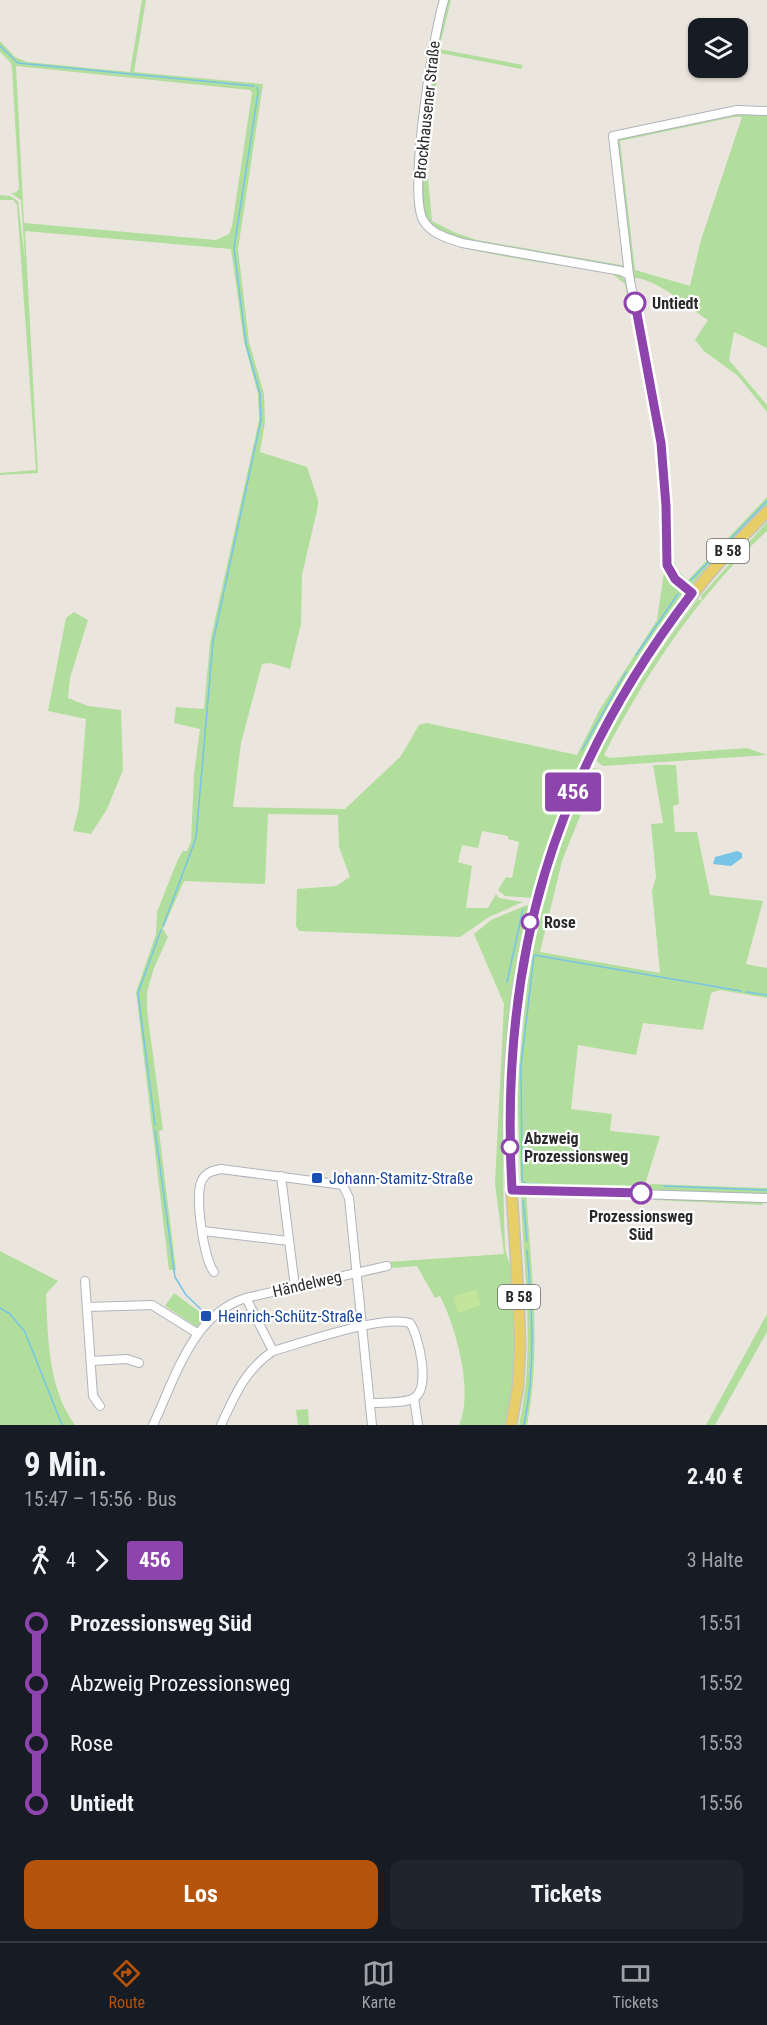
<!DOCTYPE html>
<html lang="de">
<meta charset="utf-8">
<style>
:root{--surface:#171b24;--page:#20242c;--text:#f1f3f6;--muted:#9ea1a6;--line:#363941;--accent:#b45309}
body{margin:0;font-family:"Roboto Condensed",sans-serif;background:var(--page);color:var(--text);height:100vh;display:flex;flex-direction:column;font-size:22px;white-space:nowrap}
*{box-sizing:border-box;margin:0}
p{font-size:20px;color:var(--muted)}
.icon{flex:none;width:33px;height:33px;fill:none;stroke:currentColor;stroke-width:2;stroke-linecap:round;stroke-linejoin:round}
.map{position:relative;height:1425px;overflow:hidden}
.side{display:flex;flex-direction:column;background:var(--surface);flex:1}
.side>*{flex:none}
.badge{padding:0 12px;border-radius:4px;font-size:21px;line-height:39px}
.fabs{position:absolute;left:688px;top:18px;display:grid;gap:12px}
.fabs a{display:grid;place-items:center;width:60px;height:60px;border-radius:12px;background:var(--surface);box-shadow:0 2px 4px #0004;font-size:30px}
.map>.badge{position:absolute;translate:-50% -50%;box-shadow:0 0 0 3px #fff}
.legs{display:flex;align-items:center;gap:9px;height:66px;padding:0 24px;font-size:20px}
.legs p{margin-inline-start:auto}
.headline{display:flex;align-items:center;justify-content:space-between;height:102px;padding:0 24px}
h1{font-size:33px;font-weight:700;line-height:45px}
.cta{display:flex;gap:12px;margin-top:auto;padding:12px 24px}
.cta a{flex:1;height:69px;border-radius:12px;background:var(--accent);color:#fff;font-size:24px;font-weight:700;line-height:69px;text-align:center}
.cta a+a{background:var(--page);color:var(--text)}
ul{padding:0 24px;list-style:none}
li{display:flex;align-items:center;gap:21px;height:60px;font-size:22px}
li i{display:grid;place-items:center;width:9px;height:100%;margin:0 8px;background:currentColor}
li i::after{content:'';width:15px;height:15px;margin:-8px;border:4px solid;border-radius:50%;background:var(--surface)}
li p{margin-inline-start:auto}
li:first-child i{background:linear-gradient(#0000 50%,currentColor 0)}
li:last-child i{background:linear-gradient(currentColor 50%,#0000 0)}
.dock{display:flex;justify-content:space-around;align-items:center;height:84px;border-top:2px solid var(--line);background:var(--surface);font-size:16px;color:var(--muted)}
.dock a{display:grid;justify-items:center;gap:3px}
.dock .selected{color:var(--accent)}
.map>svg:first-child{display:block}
.green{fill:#b1de9d;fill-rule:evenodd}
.pitch{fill:#c2e59a}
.water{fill:#77c4e6}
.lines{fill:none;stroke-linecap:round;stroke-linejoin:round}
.stream{stroke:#77c4e6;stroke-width:1.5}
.minor-casing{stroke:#b1b3bd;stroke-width:10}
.major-casing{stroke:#c3c3c3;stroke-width:13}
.minor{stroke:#fff;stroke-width:8}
.major{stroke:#e7ce66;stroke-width:10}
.line-1-casing{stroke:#fff;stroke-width:14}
.line-1{stroke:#8e44ad;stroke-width:9}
.stop-1-dot{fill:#fff;stroke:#8e44ad;stroke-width:3}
.transit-dot{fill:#1a4fb4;stroke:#fff;stroke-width:2}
.labels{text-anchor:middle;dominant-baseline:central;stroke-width:4.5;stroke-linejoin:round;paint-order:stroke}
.shield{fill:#fff;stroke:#6a6a6a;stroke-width:1.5}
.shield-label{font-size:15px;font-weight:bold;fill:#2a2a2a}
.street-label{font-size:16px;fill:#2a2a2a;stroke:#fff}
.stop-label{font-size:16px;font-weight:bold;fill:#2a2a2a;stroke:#fff;text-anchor:start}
.transit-label{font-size:16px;fill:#164399;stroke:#fff;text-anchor:start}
</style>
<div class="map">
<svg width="767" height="1425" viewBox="0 0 767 1425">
<rect width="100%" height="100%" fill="#ebe6dd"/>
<!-- green -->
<g class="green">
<path d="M142,0H146L134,72L263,84L238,249L249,342L264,394L265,422L260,452L307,467L318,500V506L302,575L301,624L290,669L270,663L262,664L241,743L233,807L345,809L401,756L419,725L427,723L577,755L600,709L657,620L664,572L661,565V506L656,443L625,284L611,273C576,267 450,253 428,233C400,206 429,38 441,0C444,5 435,24 434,34C428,67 408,195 422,221C430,236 446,240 460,244L615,272L628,282L659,443L664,505L666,565L668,574L685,590L628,678L584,759L545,856L532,898L505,896L498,890L506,877L512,878L519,842L508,839V836L482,831L478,848L462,845L458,862L472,866L466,908H488L496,894L499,898L523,902L489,917L460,937L299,931L296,926L297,889L336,886L350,877L339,847L338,815L268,814L265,884L184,881L163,929L168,937L154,968L147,992V1010L163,1130L159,1131L176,1270H169L136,992L156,934L157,912L178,859L183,851H187L191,842L194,774L200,729L174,723L176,707L204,709L210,642L259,420L258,394L244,342L231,249L25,231L38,473L0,475V473L36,470L17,205L13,200H0V195L10,196L18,201L25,259L21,200L11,193H0H15L19,189L12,69L11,63L0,52V41L15,57L27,62L130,72ZM16,66L250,90L252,93L232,226L229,234L216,240L24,223Z"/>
<path d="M446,0H451L439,49L523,65L521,69L440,53L427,166L432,221L456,233L477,240L627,266L624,269L476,245L431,227C428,221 423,213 422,206C415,154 431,51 446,0Z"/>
<path d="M738,111L767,112V348L734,332L729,360L767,405V412L738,376L704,351L695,340L708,320C690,308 654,276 632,278L615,144L618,137ZM734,117H742L701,240L690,286L635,270L620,141Z"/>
<path d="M645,330L666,442L672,557L678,571L688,580L767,497V507L691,585L677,578L670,565L668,506L641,331Z"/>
<path d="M767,522V531C698,595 646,673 604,755L609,758L747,748L767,755L603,766L595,760C625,702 658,650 698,599L702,601L701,596Z"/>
<path d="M74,612L88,620L70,678L68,698L88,706L121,710L123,770L107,809L91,834L73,831L79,807L86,719L48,711L66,618Z"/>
<path d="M653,765H676L679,804L673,806L675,832H697L710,895L763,901L746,964L767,968V998L720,990L711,993L703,1030L643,1023L636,1055L578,1045L571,1109L612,1114L610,1131L660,1136L643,1191L521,1186L517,1090L529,962L555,859L574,808L593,768L599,769L562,861L540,952L660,973L652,891L656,877L651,824L663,823Z"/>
<path d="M527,905L530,909C501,1017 501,1137 505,1246C505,1254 512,1266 513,1275C517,1326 516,1375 508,1425H459C474,1392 456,1327 440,1296L435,1298L417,1266L393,1268L387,1262L504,1254L495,1183L504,1004L474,934L491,920Z"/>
<path d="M650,1184L767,1188V1195L650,1191Z"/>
<path d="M526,1192C531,1270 542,1348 527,1425H519C536,1350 523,1269 521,1193Z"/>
<path d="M655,1196L765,1200L762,1205L655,1200Z"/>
<path d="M0,1251L58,1281L46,1294C48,1339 48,1388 75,1425H0Z"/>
<path d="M174,1293L205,1316L197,1327L165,1306Z"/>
<path d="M767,1314V1332L715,1425H706Z"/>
<path d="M308,1409L309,1425H298L296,1410Z"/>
</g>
<!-- pitch -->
<path class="pitch" d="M476,1289L481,1305L458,1313L453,1297Z"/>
<!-- water -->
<path class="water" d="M737,851L742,853V858L731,866L713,864L715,857Z"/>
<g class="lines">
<!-- stream -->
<g class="stream">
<path d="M0,46L18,63L254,86"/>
<path d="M691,580L767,501"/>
<path d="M636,655L678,594"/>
<path d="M582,750L626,672"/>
<path d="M163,926L196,838L213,642L261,420L260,394L246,344L234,248L258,93L257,87"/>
<path d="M507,982L523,909"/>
<path d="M746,992L767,995"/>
<path d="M155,1125L138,993L161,930"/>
<path d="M155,1130L175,1277L186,1295L206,1314"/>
<path d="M538,1184H526L522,1181L521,1066L534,955L741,991"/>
<path d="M664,1186L767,1190"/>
<path d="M523,1201L527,1241"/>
<path d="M0,1308L10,1314L25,1332L62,1425"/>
<path d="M524,1425C536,1367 532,1309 527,1250"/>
</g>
<!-- minor casing -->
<g class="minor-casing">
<g id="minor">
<path d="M444,0C433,35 408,190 423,220C431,234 447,238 462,243L621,271L629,275"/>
<path d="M692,593L675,579L667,565L666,506L661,443L629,275L613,136L737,110L767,111"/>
<path d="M281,1176L295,1287"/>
<path d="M512,1190L767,1198"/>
<path d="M203,1231L289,1241"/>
<path d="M214,1272C204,1260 194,1195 202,1180C206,1172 212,1171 221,1169L343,1185L349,1198L372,1425"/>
<path d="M85,1281L93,1396L100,1406"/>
<path d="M87,1307L152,1305L197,1333"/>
<path d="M273,1351C305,1342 380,1315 410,1323C419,1336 431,1389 414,1398C403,1404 384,1402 372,1403"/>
<path d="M91,1361L127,1359L139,1363"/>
<path d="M414,1398L418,1425"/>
<path d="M153,1425C175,1379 192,1314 246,1298L387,1266"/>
<path d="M221,1425C235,1395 245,1370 273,1351L246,1298"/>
</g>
</g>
<!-- major casing -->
<g class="major-casing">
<path id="major" d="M511,1425L518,1387L520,1347C519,1262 507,1177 509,1092C515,870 609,667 767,512"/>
</g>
<!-- minor -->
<use href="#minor" class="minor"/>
<!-- major -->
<use href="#major" class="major"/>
</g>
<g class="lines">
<!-- line-1 casing -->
<g class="line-1-casing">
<path id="line-1" d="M635,303L661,443L666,506L667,565L675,579L692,593C552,776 499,960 512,1190L641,1193"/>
</g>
<!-- line-1 -->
<use href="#line-1" class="line-1"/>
</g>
<!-- markers -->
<g class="stop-1-dot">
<circle cx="635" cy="303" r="10"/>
<circle cx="530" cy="922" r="8"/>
<circle cx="510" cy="1147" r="8"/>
<circle cx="641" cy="1193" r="10"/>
</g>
<g class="transit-dot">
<rect x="311" y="1172" width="12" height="12" rx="3"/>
<rect x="200" y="1310" width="12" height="12" rx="3"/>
</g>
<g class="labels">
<!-- shield labels -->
<g class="shield">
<rect x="707" y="539" width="42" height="24" rx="4.5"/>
<rect x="498" y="1285" width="42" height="24" rx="4.5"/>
</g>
<g class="shield-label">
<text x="728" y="551">B 58</text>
<text x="519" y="1297">B 58</text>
</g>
<!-- street labels -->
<g class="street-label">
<text transform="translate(427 110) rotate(-84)">Brockhausener Straße</text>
<text transform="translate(307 1284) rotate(-13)">Händelweg</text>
</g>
<!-- stop labels -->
<g class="stop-label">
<text x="652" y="303">Untiedt</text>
<text x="544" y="922">Rose</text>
<text x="524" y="1138">Abzweig<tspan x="524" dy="18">Prozessionsweg</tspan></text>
<text x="641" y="1216" text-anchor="middle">Prozessionsweg<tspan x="641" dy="18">Süd</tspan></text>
</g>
<!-- transit labels -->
<g class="transit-label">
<text x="329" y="1178">Johann-Stamitz-Straße</text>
<text x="218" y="1316">Heinrich-Schütz-Straße</text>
</g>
</g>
</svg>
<div class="fabs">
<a><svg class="icon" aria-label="layers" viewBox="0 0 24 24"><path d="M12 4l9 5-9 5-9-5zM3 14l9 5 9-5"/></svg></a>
</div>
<b class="badge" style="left:573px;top:792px;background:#8e44ad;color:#fff">456</b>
</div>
<section class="side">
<div class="headline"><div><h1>9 Min.</h1><p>15:47 – 15:56 · Bus</p></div><b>2.40 €</b></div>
<div class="legs"><svg class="icon" aria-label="walk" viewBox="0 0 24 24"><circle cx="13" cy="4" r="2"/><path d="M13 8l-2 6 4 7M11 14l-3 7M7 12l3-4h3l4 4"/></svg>4<svg class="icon" aria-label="forward" viewBox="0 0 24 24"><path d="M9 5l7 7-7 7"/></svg><b class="badge" style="background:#8e44ad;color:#fff">456</b><p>3 Halte</p></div>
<ul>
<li><i style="color:#8e44ad"></i><b>Prozessionsweg Süd</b><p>15:51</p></li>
<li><i style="color:#8e44ad"></i><span>Abzweig Prozessionsweg</span><p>15:52</p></li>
<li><i style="color:#8e44ad"></i><span>Rose</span><p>15:53</p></li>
<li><i style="color:#8e44ad"></i><b>Untiedt</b><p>15:56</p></li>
</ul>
<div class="cta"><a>Los</a><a>Tickets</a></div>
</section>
<nav class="dock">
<a class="selected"><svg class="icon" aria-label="directions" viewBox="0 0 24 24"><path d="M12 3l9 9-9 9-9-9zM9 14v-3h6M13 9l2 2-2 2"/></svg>Route</a>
<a><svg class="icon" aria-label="map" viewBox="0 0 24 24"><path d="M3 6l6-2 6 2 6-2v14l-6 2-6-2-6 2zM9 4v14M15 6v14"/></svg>Karte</a>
<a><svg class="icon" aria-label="tickets" viewBox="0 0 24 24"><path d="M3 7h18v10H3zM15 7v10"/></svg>Tickets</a>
</nav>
